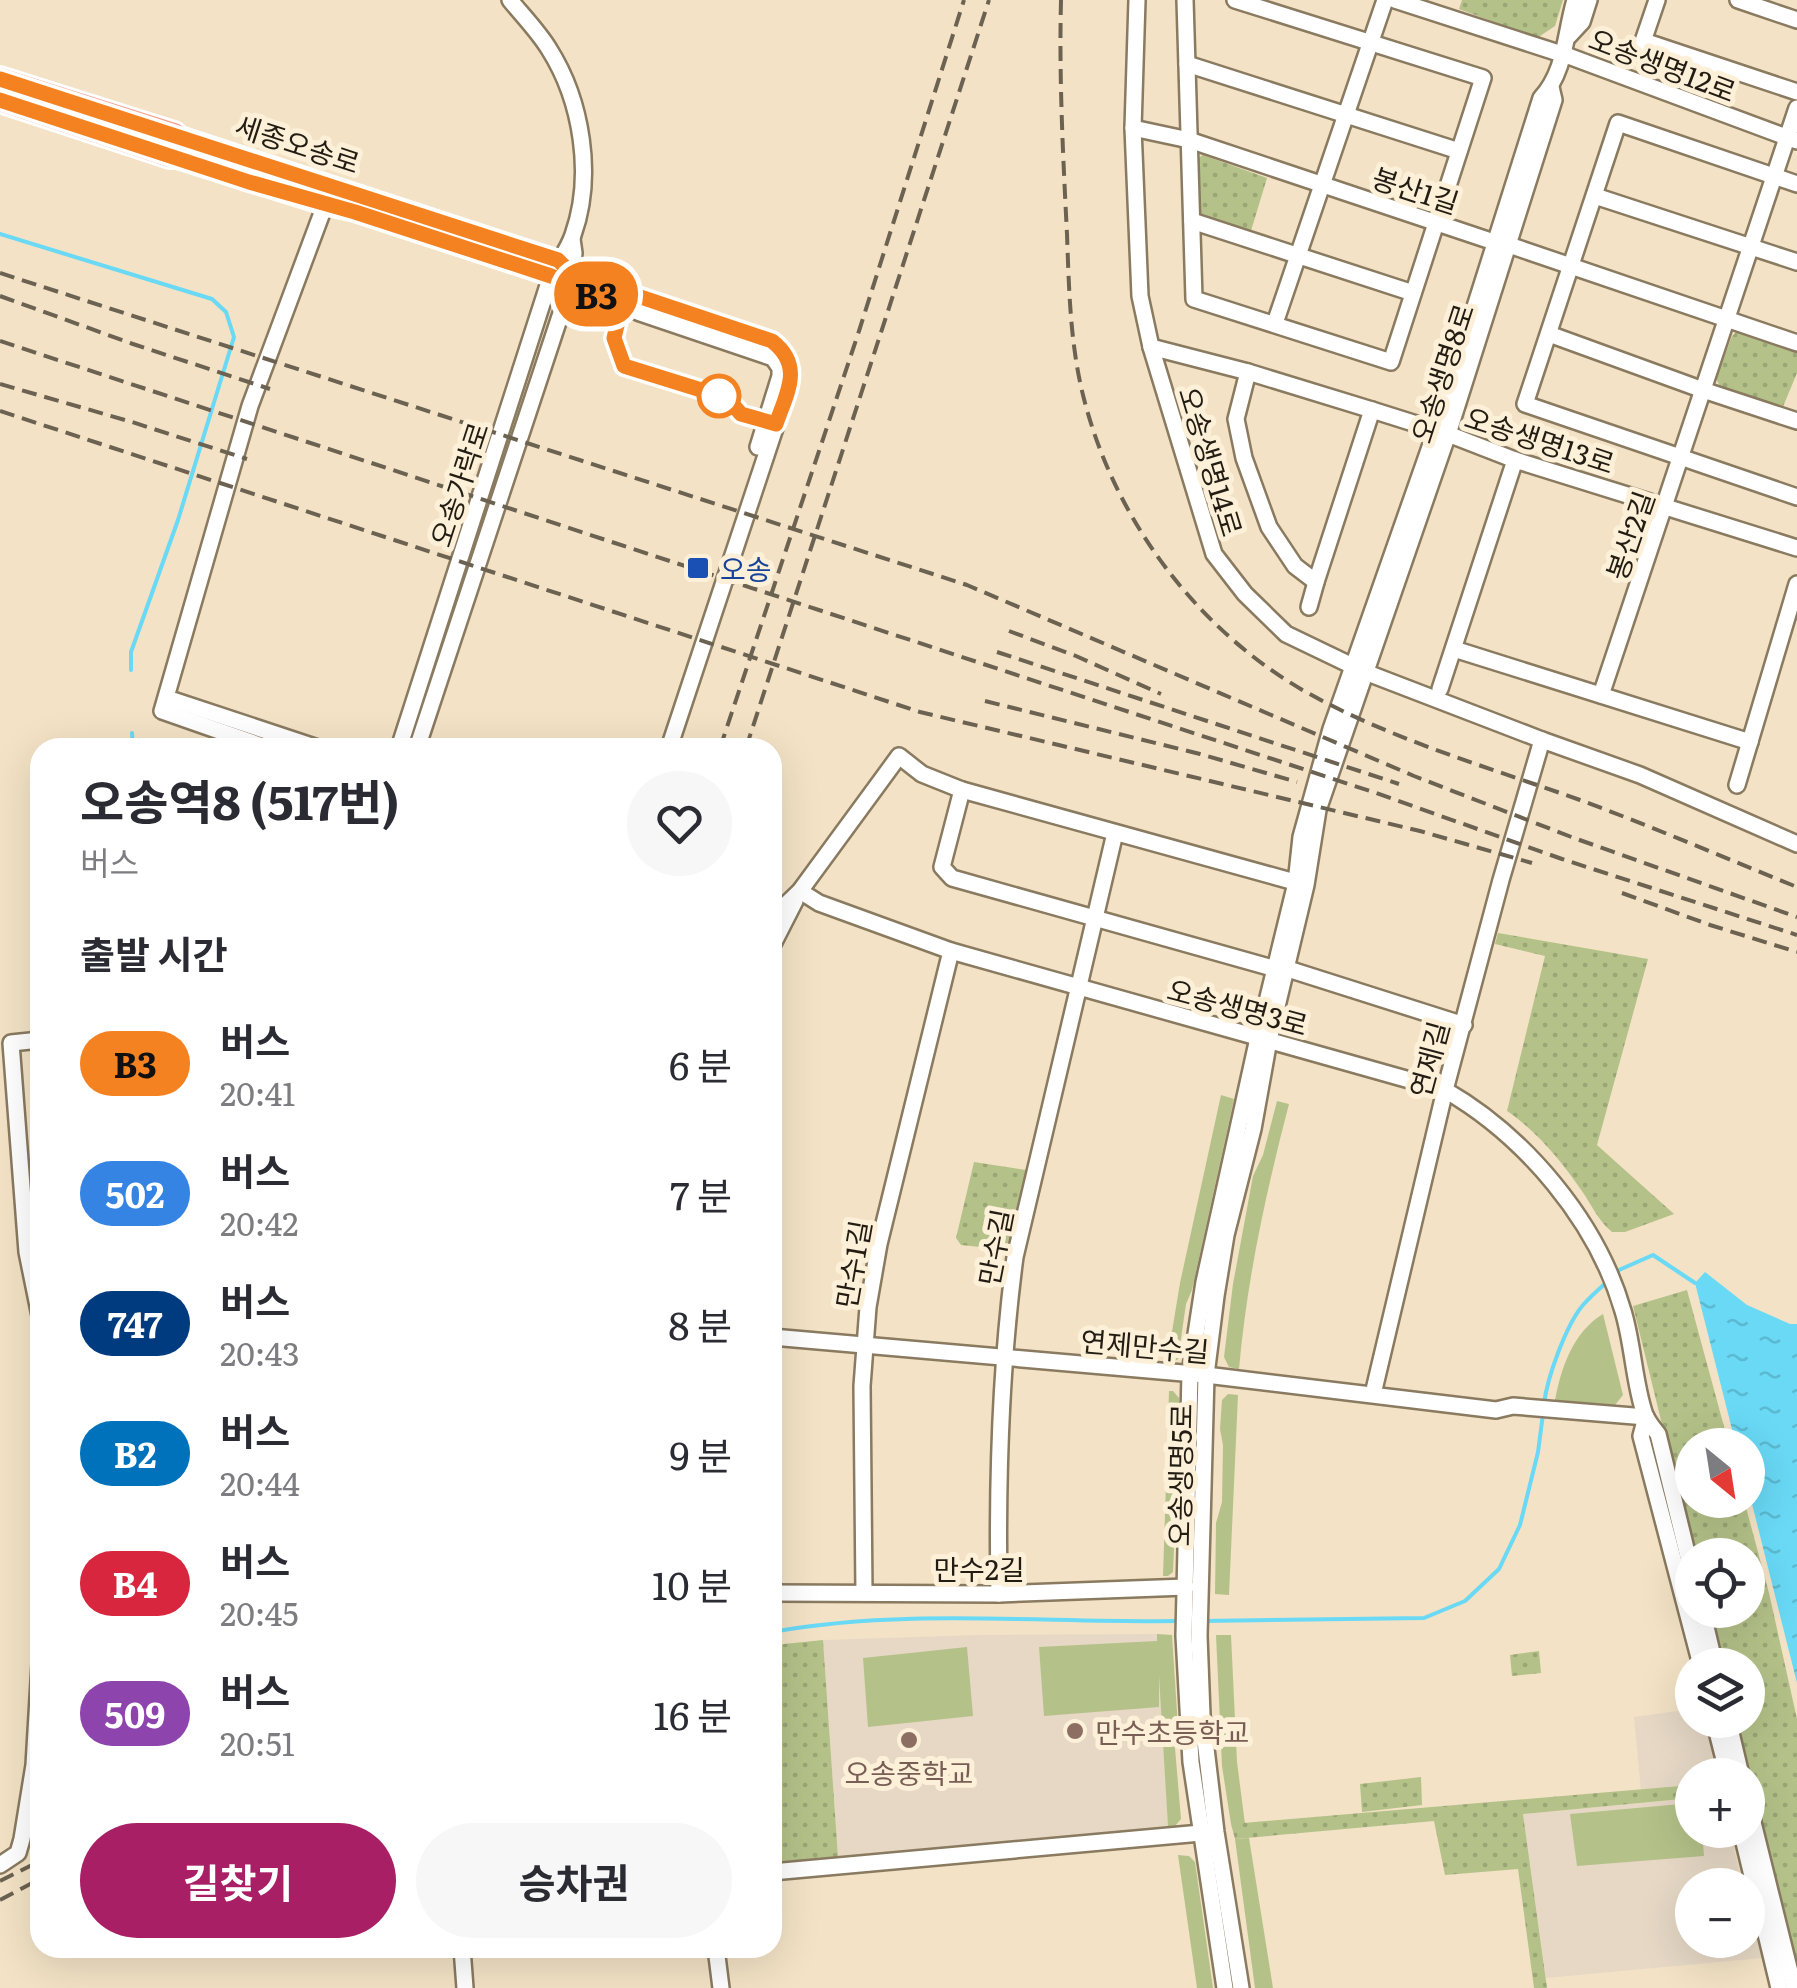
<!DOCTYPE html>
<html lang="ko">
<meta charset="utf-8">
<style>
:root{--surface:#fff;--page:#f7f7f7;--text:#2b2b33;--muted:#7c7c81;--accent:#a81f65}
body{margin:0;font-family:Literata,"Noto Sans KR",serif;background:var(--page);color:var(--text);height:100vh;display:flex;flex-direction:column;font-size:38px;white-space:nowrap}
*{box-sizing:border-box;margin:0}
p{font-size:32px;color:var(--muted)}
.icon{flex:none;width:55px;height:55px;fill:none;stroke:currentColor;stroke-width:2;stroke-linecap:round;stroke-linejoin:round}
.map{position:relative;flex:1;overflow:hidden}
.panel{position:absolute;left:30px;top:738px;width:752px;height:1220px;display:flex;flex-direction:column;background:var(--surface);border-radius:30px;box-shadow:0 10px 40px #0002}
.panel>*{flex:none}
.badge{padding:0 20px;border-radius:32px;font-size:35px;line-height:65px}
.needle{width:65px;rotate:150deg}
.fabs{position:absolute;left:1675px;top:1428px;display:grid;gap:20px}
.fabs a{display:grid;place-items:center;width:90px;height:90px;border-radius:50%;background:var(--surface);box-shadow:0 10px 40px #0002;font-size:50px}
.map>.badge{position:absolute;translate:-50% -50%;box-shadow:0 0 0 5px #fff}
h2{padding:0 50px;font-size:38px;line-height:90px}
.round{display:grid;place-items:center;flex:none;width:105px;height:105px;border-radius:52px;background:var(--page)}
.summary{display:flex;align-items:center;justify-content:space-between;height:170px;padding:0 50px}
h1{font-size:48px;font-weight:700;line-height:75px}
.primary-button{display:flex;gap:20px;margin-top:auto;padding:20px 50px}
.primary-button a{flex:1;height:115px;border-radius:60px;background:var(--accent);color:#fff;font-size:40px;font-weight:700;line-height:115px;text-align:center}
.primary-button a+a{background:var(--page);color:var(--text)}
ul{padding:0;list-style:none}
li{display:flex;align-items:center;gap:30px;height:130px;padding:0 50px}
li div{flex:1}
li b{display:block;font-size:38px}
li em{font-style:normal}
li .badge{min-width:110px;font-weight:700;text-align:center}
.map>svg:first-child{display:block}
.education{fill:#e6d8c5}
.grass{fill:#b4c289}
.park{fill:url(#park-dots)}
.water{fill:url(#water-ripples)}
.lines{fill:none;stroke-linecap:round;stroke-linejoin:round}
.stream{stroke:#69d9f5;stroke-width:4}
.minor-casing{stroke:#897a60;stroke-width:20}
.major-casing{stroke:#fff;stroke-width:22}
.highway-casing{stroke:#fff;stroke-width:28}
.minor{stroke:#fff;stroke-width:15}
.major{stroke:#fac6ba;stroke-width:18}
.highway{stroke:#f6a08c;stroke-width:22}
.rail{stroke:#6c6251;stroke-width:4;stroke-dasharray:15 8;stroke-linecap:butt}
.line-casing{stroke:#fff;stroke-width:22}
.line{stroke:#f58220;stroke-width:15}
.stop-dot{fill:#fff;stroke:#f58220;stroke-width:5}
.transit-dot{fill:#1a4fb4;stroke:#fdf0d9;stroke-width:4}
.education-dot{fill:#8d6e63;stroke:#fdf0d9;stroke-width:4}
.labels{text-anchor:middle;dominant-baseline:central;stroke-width:10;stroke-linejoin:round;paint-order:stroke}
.street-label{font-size:28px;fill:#221c12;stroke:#fdf0d9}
.transit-label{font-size:28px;fill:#164399;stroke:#fdf0d9;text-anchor:start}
.education-label{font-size:28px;fill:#785e54;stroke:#fdf0d9;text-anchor:start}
</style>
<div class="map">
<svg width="1797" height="1988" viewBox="0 0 1797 1988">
<defs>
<pattern id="park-dots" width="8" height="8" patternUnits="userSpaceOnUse" patternTransform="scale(2.5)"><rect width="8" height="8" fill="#b4c289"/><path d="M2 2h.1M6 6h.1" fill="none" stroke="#9aa675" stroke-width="1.8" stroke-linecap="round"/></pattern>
<pattern id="water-ripples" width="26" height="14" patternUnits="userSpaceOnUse" patternTransform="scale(2.5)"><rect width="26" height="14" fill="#69d9f5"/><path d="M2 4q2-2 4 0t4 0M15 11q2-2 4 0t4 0" fill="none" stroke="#5bbad1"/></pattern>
</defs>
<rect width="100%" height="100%" fill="#f3e2c5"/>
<!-- education -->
<g class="education">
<path d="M1157,1634L1168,1827L838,1857L823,1640L978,1635Z"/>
<path d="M1692,1709V1720H1706L1718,1775H1692V1785L1641,1791L1634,1717Z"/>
<path d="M1692,1798V1830H1733L1734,1850L1743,1885H1692V1940H1748V1902L1762,1958L1546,1978L1523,1814Z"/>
</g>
<!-- grass -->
<g class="grass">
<path d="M1221,1095L1234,1099L1192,1290L1186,1304L1178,1359L1172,1363L1167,1362L1180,1283Z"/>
<path d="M1277,1101L1289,1104C1266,1192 1247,1279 1239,1369L1229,1367L1224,1357L1233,1284L1253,1176L1263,1155Z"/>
<path d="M1603,1314L1623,1395L1615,1405L1555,1400C1561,1368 1573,1332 1603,1314Z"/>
<path d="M1169,1391H1173L1179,1398V1437L1174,1450L1172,1508L1175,1525L1173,1572L1168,1576H1163Z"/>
<path d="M1228,1394L1238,1395L1229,1595L1215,1594L1216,1523L1222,1502L1223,1445L1220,1429L1222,1400Z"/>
<path d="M1157,1634L1172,1635L1178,1727L1175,1748L1181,1819L1175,1826L1168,1827L1159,1676V1707L1044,1716L1039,1647L1157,1641Z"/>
<path d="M1216,1635H1231L1237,1762L1245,1824H1231L1222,1766Z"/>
<path d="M967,1647L973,1716L868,1727L863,1658Z"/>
<path d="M1692,1803V1830H1702L1704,1856L1577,1866L1570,1814Z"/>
<path d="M1249,1838L1273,1988H1255L1235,1839Z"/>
<path d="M1178,1855L1189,1856L1195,1862L1213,1988H1197Z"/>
</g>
<!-- park -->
<g class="park">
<path d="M1462,0H1563L1555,26L1537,38L1459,9Z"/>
<path d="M1203,155L1267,178L1250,234L1200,217L1196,213L1193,161Z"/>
<path d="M1744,325L1797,343V373L1782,409L1721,388L1716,379L1732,336Z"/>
<path d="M1498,933L1648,959L1597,1145L1674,1214L1625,1232H1612C1599,1221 1593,1208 1584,1194C1564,1164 1537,1131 1507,1111L1545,956L1495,944Z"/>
<path d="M974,1162L1026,1170L1010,1243L999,1249L961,1245L956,1238Z"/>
<path d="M1687,1290L1729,1445H1692V1500H1744L1769,1593L1797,1719V1973L1735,1720H1748V1665H1721L1708,1610H1748V1555H1694L1633,1306Z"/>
<path d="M823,1640L838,1857L773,1865L772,1648L784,1644Z"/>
<path d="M1539,1651L1541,1673L1512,1676L1510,1655Z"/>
<path d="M1421,1777L1422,1805L1362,1812L1360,1784Z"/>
<path d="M1692,1785V1798L1523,1814L1547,1988H1534L1518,1869L1445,1875L1434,1821L1235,1839L1231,1824Z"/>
</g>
<!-- water -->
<path class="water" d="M1705,1272L1747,1305L1790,1324H1797V1683L1748,1488V1445H1736L1695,1283Z"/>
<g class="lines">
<!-- stream -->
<g class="stream">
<path d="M0,234L212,299L226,312L234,337L178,520L131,652V670"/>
<path d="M132,733L133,748"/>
<path d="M1614,1275L1619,1270L1653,1255L1695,1283"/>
<path d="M1544,1404C1547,1378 1566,1325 1583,1305C1590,1297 1599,1289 1607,1282"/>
<path d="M1202,1621L1424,1618L1465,1601L1499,1569L1520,1525L1538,1452L1543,1414"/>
<path d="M772,1632C905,1608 1043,1623 1178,1621"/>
</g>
<!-- minor casing -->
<g class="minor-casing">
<g id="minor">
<path d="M1137,0L1133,128L1140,296L1151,347L1214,554L1245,594L1286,634L1365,672L1542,740L1640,775L1797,844"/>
<path d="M1185,0L1194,299L1391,362L1483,78L1235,0"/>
<path d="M1395,0L1571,57L1797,141"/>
<path d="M1738,0L1797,20"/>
<path d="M1569,36L1582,22L1589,0"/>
<path d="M1644,41L1797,92"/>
<path d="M1639,53L1657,0"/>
<path d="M1187,64L1459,151"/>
<path d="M1133,128L1189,140L1494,242"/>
<path d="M1797,184L1618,123L1525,404L1797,497"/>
<path d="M1595,196L1797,262"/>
<path d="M1192,221L1413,293"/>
<path d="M1509,245L1797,343"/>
<path d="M572,275L772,341C788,354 793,365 789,386L669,748"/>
<path d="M593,292L640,313L773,358L780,368V376L758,447"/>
<path d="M618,303L621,313L614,338L624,366L727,398L741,413L775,424"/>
<path d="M1275,323L1385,0"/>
<path d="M1549,334L1703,390L1797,421"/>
<path d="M1151,347L1248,372L1372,410L1448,434L1515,460L1797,548"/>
<path d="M1248,372L1236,419L1244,458L1269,527L1295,566L1316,582L1372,410"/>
<path d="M1309,607L1316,582"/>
<path d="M1454,649L1750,742"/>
<path d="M1440,689L1515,460"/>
<path d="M1601,695L1797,108"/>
<path d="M167,698L318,748"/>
<path d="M268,748L162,711L250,406L332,186"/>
<path d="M399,748L551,276C558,262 568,250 573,235C594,176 582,101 549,49C538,31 523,16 510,0"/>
<path d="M417,748L571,283L574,253L572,239"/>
<path d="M1737,785L1797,584"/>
<path d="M962,790L942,867L952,878L1276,969"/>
<path d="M800,891L819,903L951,951L1445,1090C1525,1136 1597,1221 1623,1311C1633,1343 1634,1384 1645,1415C1648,1422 1653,1428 1658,1434L1692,1573"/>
<path d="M772,918L800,891L899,756L922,774L962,790L1302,884"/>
<path d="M772,946L795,901"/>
<path d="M1288,969L1464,1025"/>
<path d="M40,1040L11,1043L27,1252L40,1316"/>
<path d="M772,1337L1206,1375L1496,1410L1513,1406L1646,1417"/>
<path d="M1373,1394L1445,1090L1501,880L1542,740"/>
<path d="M1646,1417L1641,1436L1701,1665"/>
<path d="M772,1593L999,1594L1186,1587"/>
<path d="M864,1593L862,1386L868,1307L879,1244L951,951"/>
<path d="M999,1594C997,1481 1000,1369 1015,1257L1115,833"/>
<path d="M1702,1610L1715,1665"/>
<path d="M1714,1720L1728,1775"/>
<path d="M1728,1720L1741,1775"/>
<path d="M1748,1802L1794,1988"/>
<path d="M1741,1830L1779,1988"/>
<path d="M0,1865L18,1853L22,1839L34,1765L40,1664"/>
<path d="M772,1872L1212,1832"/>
<path d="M462,1948L465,1988"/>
<path d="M716,1948L721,1988"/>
<path d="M1225,1988L1191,1762L1184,1636L1190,1373L1204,1282L1258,1038L1296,883L1301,837L1331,729L1436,430L1541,98C1566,71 1565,33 1575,0"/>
<path d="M1241,1988L1216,1832L1202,1715L1199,1636L1206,1375L1216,1296L1226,1235L1253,1129L1269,1040L1306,885L1318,810L1448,434L1554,100L1551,87"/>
</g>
</g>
<!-- major casing -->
<g class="major-casing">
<g id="major">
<path d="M165,131L559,260L572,275"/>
<path d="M161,154L327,206L355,212L571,283"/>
</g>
</g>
<!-- highway casing -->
<g class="highway-casing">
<g id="highway">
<path d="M0,79L174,134"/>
<path d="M0,100L170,156"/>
</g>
</g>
<!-- minor -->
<use href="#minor" class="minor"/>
<!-- major -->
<use href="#major" class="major"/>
<!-- highway -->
<use href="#highway" class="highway"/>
<!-- rail -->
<g class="rail">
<path d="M1061,0C1059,78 1063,156 1067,234C1069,289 1070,345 1084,399C1115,520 1197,630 1306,692C1392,740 1488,767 1580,800C1653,827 1725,858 1797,887"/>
<path d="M0,273L967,585L1414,776L1574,838L1797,917"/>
<path d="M0,296L133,344L270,389"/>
<path d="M0,341L1376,793L1562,859L1797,935"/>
<path d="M0,384L132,422L247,459"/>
<path d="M0,411L920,712L1420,831L1532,863"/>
<path d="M1009,631L1076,656L1161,694"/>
<path d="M997,652L1399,784"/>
<path d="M985,701L1200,754L1297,782"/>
<path d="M720,748L859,331L964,0"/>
<path d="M746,748L989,0"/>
<path d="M1622,893L1710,925L1797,952"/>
<path d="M0,1881L40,1861"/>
<path d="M0,1900L40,1879"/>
</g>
</g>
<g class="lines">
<!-- line casing -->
<g class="line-casing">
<path id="line" d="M0,79L558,260L572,274L772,341C804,366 787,392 776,424L741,414L727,398L624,366L614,338L620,313L618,303L551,276L355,212L249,182L0,100"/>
</g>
<!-- line -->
<use href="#line" class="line"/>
</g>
<!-- markers -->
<circle class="stop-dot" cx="719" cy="396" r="20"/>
<rect class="transit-dot" x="686" y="556" width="24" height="24" rx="5"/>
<g class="education-dot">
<circle cx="1075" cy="1731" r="10"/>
<circle cx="909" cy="1740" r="10"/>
</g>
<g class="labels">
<!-- street labels -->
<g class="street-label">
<text transform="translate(1663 64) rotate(21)">오송생명12로</text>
<text transform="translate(298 143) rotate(18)">세종오송로</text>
<text transform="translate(1416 189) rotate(18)">봉산1길</text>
<text transform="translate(1441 373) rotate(-72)">오송생명8로</text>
<text transform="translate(1540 439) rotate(18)">오송생명13로</text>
<text transform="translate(1212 461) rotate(73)">오송생명14로</text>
<text transform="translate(458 484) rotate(-72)">오송가락로</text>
<text transform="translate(1629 535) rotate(-71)">봉산2길</text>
<text transform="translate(1238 1006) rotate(15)">오송생명3로</text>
<text transform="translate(1428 1059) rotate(-75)">연제길</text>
<text transform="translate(994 1247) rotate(-79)">만수길</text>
<text transform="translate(852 1264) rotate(-80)">만수1길</text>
<text transform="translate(1145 1345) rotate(5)">연제만수길</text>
<text transform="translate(1179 1475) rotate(-89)">오송생명5로</text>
<text x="979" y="1568">만수2길</text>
</g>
<!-- transit labels -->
<g class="transit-label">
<text x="720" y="568">오송</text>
</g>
<!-- education labels -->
<g class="education-label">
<text x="1095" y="1731">만수초등학교</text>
<text x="909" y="1772" text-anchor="middle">오송중학교</text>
</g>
</g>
</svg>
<div class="fabs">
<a><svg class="needle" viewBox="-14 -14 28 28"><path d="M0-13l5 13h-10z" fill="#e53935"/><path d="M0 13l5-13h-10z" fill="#7c7c81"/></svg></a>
<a><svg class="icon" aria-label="locate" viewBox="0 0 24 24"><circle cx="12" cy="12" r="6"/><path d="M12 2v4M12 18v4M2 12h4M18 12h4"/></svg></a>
<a><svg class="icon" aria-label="layers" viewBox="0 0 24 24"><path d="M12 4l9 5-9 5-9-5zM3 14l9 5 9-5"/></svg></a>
<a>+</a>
<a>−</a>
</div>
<b class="badge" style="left:596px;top:294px;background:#f58220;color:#111">B3</b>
<section class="panel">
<div class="summary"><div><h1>오송역8 (517번)</h1><p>버스</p></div><a class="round"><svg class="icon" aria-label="heart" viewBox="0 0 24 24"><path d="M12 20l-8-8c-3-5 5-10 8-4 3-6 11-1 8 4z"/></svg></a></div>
<h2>출발 시간</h2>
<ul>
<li><span class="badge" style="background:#f58220;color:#111">B3</span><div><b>버스</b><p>20:41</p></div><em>6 분</em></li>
<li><span class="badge" style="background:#3584e4;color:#fff">502</span><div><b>버스</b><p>20:42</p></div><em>7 분</em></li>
<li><span class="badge" style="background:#003b80;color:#fff">747</span><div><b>버스</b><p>20:43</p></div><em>8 분</em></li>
<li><span class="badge" style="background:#0072bc;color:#fff">B2</span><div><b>버스</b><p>20:44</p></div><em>9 분</em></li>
<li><span class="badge" style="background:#d7263d;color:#fff">B4</span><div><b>버스</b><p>20:45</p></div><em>10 분</em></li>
<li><span class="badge" style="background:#8e44ad;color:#fff">509</span><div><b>버스</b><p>20:51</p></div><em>16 분</em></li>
</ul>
<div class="primary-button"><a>길찾기</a><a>승차권</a></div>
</section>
</div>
